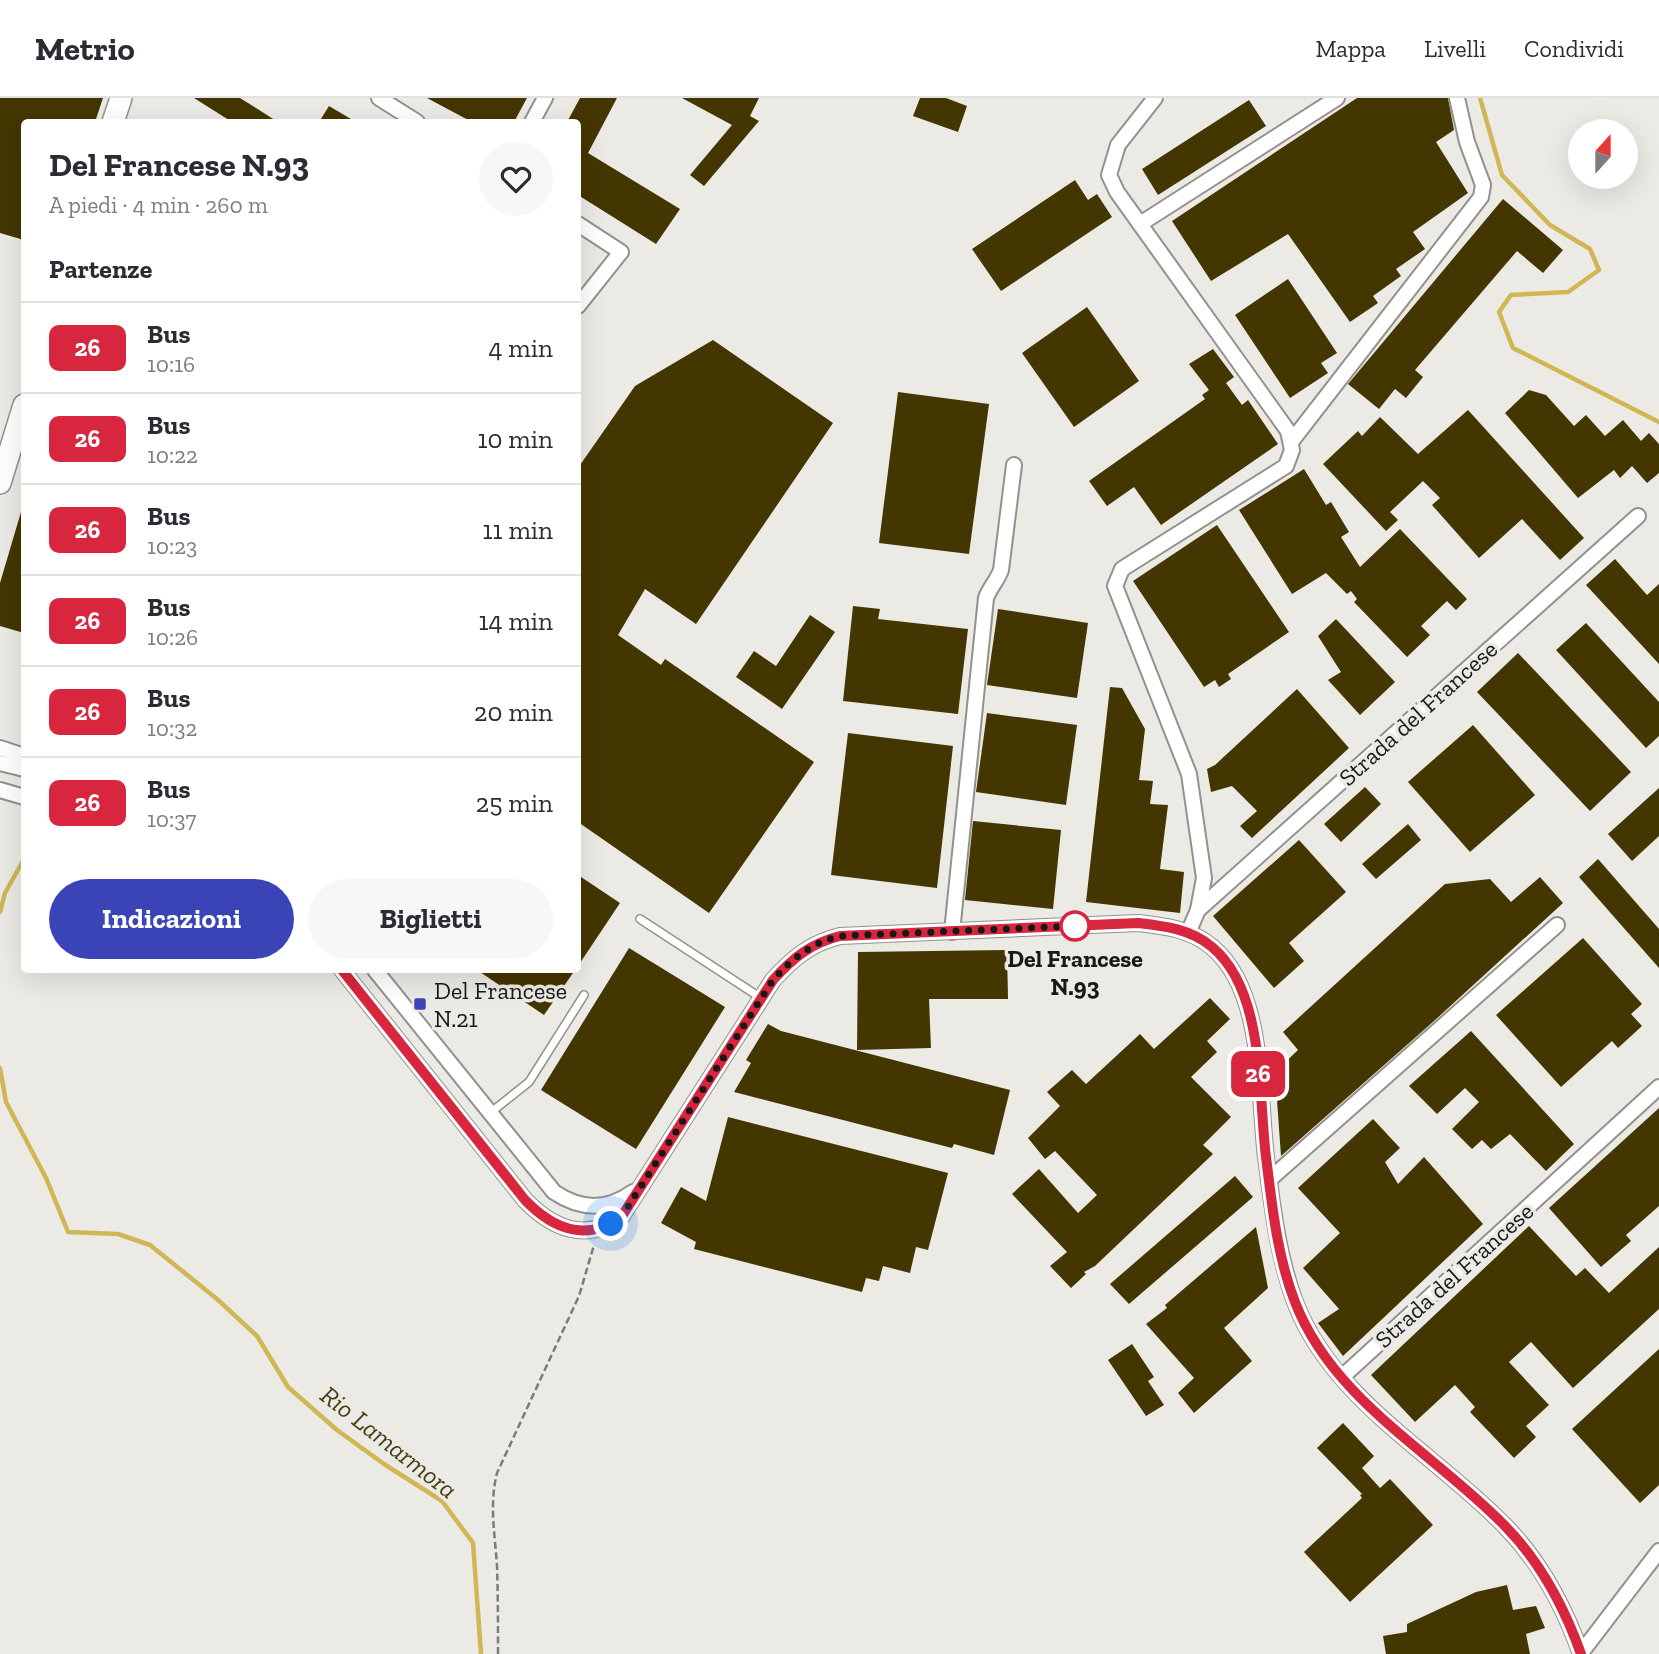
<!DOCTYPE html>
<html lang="it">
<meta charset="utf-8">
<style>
:root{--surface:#fff;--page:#f7f7f7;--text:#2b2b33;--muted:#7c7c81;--line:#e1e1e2;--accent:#3a44b7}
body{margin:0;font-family:"Zilla Slab",serif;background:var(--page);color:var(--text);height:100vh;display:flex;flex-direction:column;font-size:26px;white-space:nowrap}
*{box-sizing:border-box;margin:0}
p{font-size:23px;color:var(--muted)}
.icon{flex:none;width:38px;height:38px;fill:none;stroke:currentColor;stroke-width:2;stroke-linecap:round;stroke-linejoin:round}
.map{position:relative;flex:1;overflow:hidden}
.sheet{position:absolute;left:21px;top:21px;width:560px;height:854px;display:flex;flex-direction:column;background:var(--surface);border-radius:7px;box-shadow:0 7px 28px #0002}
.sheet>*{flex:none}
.badge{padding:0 14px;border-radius:10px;font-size:24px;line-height:46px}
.needle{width:46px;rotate:21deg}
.buttons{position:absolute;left:1568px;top:21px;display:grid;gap:14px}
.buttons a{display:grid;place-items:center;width:70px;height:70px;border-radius:50%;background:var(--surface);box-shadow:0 7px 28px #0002;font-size:35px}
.you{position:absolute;width:35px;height:35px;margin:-18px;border:5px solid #fff;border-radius:50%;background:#1a73e8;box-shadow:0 0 0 10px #1a73e833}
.map>.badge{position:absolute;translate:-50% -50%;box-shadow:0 0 0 4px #fff}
h2{padding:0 28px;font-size:26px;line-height:63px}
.round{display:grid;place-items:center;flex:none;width:74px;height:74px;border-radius:37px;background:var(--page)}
.summary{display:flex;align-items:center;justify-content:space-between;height:119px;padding:0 28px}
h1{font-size:33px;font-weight:700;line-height:52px}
.button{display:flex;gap:14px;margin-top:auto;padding:14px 28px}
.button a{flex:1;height:80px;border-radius:42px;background:var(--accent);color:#fff;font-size:28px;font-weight:700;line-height:80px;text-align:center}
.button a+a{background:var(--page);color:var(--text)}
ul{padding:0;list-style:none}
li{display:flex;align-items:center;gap:21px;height:91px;padding:0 28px;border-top:2px solid var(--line)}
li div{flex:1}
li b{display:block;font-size:26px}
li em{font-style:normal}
li .badge{min-width:77px;font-weight:700;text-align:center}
header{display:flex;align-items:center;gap:42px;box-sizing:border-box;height:98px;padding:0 35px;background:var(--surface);border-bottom:2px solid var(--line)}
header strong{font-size:33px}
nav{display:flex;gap:38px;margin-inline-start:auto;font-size:24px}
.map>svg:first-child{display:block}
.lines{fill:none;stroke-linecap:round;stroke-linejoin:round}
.stream{stroke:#d1b656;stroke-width:4.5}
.building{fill:#443600}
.lane-casing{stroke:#92918d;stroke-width:10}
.street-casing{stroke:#92918d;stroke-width:18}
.secondary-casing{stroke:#92918d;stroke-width:24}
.path{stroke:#7c7b78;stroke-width:2.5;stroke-dasharray:7 3.5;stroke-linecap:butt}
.lane{stroke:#fff;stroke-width:7}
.street{stroke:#fff;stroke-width:14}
.secondary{stroke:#fff;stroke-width:21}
.line-casing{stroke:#fff;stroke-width:16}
.line{stroke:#d7263d;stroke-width:10}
.walk{stroke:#191817;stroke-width:7;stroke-dasharray:0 12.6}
.stop-dot{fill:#fff;stroke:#d7263d;stroke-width:3.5}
.poi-dot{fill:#3a44b7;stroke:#ebeae5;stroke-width:2.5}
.labels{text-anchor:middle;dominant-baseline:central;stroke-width:7;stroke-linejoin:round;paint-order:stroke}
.street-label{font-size:24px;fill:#191817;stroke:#ebeae5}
.stop-label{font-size:24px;font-weight:bold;fill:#191817;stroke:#ebeae5}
.poi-label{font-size:24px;fill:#191817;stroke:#ebeae5;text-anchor:start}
.water-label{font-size:26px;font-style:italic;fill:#483c13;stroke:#ebeae5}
</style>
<header>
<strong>Metrio</strong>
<nav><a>Mappa</a><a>Livelli</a><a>Condividi</a></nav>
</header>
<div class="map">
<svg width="1659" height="1556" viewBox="0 0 1659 1556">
<rect width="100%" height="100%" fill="#ebeae5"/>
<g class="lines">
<!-- stream -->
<g class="stream">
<path d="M1480,0L1502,77L1550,127L1590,151L1599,172L1568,194L1511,197L1499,214L1513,250L1659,324"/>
<path d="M0,814L5,795L24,761"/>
<path d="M0,970L6,1004L46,1080L68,1134L118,1136L150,1147L217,1201L257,1238L288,1289L337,1332L384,1366L442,1403L473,1445L481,1556"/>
</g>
</g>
<!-- building -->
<g class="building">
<path d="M0,0H103L95,24H24V142L0,135Z"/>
<path d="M194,0H240L278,24H232Z"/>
<path d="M427,0H527L514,24H472Z"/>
<path d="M580,0H617L588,55L680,111L656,146L578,97V24H567Z"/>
<path d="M682,0H759L750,18L759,23L704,88L690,77L732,27Z"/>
<path d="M920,0H946L967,8L958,34L913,18Z"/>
<path d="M1357,0H1448L1454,32L1436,44L1468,95L1413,134L1425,151L1396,171L1401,178L1373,198L1378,205L1350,224L1288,136L1211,183L1172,123Z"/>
<path d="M1249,2L1266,28L1158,97L1142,71Z"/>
<path d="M329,8L356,24H319Z"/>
<path d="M1075,82L1088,102L1097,96L1112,119L1001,193L972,151Z"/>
<path d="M1503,101L1563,152L1543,175L1517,153L1415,272L1423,279L1406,300L1395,291L1379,311L1348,286Z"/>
<path d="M1288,181L1337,255L1321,265L1328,275L1290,300L1235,217Z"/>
<path d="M1087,209L1139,283L1074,329L1022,255Z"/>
<path d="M713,242L833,325L696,526L645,491L618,537L661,567L665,561L814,664L709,815L578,724V370L635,288Z"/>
<path d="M1213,251L1234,279L1226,285L1242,307L1248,302L1278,346L1161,427L1134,389L1107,408L1089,383L1205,301L1202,297L1209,292L1189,266Z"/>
<path d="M1529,292L1546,297L1574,328L1586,317L1605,338L1623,322L1641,343L1649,335L1659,346V375L1647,385L1632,368L1620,380L1614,372L1578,400L1505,315Z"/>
<path d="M898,294L989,306L969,456L879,445Z"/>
<path d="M1468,312L1584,440L1560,462L1522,421L1479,460L1432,407L1440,400L1423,383L1390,414L1398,422L1386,433L1323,366L1358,333L1362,338L1380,319L1418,356Z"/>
<path d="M1304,371L1326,407L1331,404L1349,434L1341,439L1360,469L1400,431L1467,501L1456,512L1447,503L1421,528L1430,537L1407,559L1354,504L1357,501L1351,493L1347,496L1326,475L1292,496L1239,412Z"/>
<path d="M21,414H24V535L0,528V485Z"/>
<path d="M1217,427L1289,534L1228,576L1231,581L1219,589L1215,582L1204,589L1133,483Z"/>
<path d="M1615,461L1647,497L1659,486V566L1586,487Z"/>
<path d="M853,508L880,511L878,521L968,531L958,616L843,603Z"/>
<path d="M998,511L1088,525L1077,600L987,587Z"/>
<path d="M810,517L835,534L782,611L736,579L754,553L776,568Z"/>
<path d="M1336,521L1395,584L1360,617L1328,582L1341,574L1318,538Z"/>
<path d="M1586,525L1659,604V638L1646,650L1556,552Z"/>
<path d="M1518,555L1631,674L1590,713L1477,594Z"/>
<path d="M1110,589L1122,590L1145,631L1139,682L1153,683L1150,706L1168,707L1160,771L1184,774L1180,815L1086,804Z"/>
<path d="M1297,591L1349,650L1252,740L1240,728L1257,713L1232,688L1211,694L1207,671L1215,667Z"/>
<path d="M987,615L1077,627L1066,707L976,694Z"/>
<path d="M1473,627L1535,697L1470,754L1408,684Z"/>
<path d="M848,635L953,648L937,790L831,777Z"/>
<path d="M1365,689L1381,706L1341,744L1324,726Z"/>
<path d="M1659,690V738L1632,763L1608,736Z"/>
<path d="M973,723L1061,732L1053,811L965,802Z"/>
<path d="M1408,726L1421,742L1376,781L1362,766Z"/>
<path d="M1299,742L1346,794L1289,845L1304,863L1274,890L1213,818Z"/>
<path d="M1598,761L1659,831V870L1579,779Z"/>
<path d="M578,777L620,805L578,868Z"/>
<path d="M1540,779L1563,805L1434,923L1281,1058L1275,974L1298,952L1283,934L1445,786L1490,781L1511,804Z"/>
<path d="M1583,840L1642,906L1631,916L1642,928L1618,950L1612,943L1561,989L1496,917Z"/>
<path d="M629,850L725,909L636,1051L541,992Z"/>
<path d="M1007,852L1008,901H929L931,950L857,952L858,854Z"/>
<path d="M477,872H575L544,917Z"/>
<path d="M1210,900L1230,921L1207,943L1217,954L1191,979L1231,1019L1203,1047L1213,1056L1095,1168L1084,1174L1086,1176L1071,1190L1050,1168L1067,1154L1012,1096L1039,1071L1078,1115L1097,1097L1055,1053L1045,1061L1028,1040L1060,1008L1047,994L1072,972L1086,986L1140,936L1154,951Z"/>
<path d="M768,926L781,933L1010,992L994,1057L954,1046L952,1050L734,994L751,965L746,962Z"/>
<path d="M1471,933L1574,1046L1546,1073L1510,1036L1491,1051L1482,1042L1472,1051L1452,1031L1479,1004L1465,990L1437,1016L1409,988Z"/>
<path d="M1659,1010V1108L1626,1137L1631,1143L1601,1169L1549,1110Z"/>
<path d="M728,1019L948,1075L928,1152L916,1149L910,1175L883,1168L879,1183L866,1180L862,1194L694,1151L696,1144L661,1125L681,1089L706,1103Z"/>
<path d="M1373,1021L1400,1050L1385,1064L1398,1086L1424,1059L1483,1126L1343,1258L1318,1225L1339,1211L1303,1170L1340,1135L1298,1090Z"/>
<path d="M1235,1078L1253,1099L1129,1206L1110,1186Z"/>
<path d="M1529,1128L1576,1178L1585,1170L1609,1195L1659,1149V1211L1573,1290L1531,1244L1509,1264L1549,1307L1526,1328L1536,1339L1514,1360L1470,1314L1475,1309L1455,1287L1415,1324L1371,1277Z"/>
<path d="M1256,1129L1268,1190L1224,1230L1252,1263L1194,1315L1178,1295L1194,1280L1146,1226L1167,1210L1165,1207Z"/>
<path d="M1132,1246L1154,1279L1148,1283L1164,1307L1146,1318L1108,1262Z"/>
<path d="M1659,1251V1387L1640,1405L1572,1331Z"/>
<path d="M1343,1325L1374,1358L1362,1370L1380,1390L1390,1381L1433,1427L1350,1504L1304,1454L1362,1400L1360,1397L1362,1396L1317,1350Z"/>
<path d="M1507,1487L1513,1512L1536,1508L1545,1530L1526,1536L1530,1556H1386L1383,1538L1407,1534V1526L1476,1494Z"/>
</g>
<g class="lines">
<!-- lane casing -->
<g class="lane-casing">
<g id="lane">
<path d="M640,821L761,900"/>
<path d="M490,1015L529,984L584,897"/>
</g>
</g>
<!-- street casing -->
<g class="street-casing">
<g id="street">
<path d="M379,0L417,24"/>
<path d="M1155,0L1118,47L1109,77L1117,94L1288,333L1292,352L1286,368L1122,471L1115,488L1189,676L1204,780L1198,812L1188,835"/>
<path d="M532,24L545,0"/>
<path d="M578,126L621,154L578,208"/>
<path d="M1140,126L1337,0"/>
<path d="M1291,344L1481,99L1483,87L1467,44L1457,0"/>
<path d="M0,650L24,658"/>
<path d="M0,665L24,671"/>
<path d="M0,692L24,699"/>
<path d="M1198,812L1638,418"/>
<path d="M952,834L986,500C990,489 997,483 1001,472L1014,367"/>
<path d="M342,872L525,1102C553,1131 587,1145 622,1118L773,882C793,860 811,845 840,838L1138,825C1165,828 1191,831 1212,849C1265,893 1258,995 1266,1059C1272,1107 1278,1158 1295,1204C1333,1303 1436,1356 1506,1429C1540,1464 1565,1511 1581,1556"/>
<path d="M375,872L554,1094C581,1112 606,1113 633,1094"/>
<path d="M1269,1082L1557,827"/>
<path d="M1342,1279L1659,989"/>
<path d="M1581,1555L1659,1453"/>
</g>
</g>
<!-- secondary casing -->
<g class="secondary-casing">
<g id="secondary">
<path d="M113,24L121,0"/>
<path d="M0,385L24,307"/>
</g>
</g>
<!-- path -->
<path class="path" d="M498,1556C498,1527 498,1497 497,1468C495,1436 489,1407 497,1375L579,1198L594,1147"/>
<!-- lane -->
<use href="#lane" class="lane"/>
<!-- street -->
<use href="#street" class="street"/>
<!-- secondary -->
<use href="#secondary" class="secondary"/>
</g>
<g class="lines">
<!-- line casing -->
<g class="line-casing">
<path id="line" d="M342,872L525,1102C553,1131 587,1145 622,1118L773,882C793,860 811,845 840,838L1138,825C1164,828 1191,831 1212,849C1265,893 1258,995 1266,1059C1272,1107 1277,1158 1295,1204C1333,1303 1436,1356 1506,1429C1540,1464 1565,1511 1581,1556"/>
</g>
<!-- line -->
<use href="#line" class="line"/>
<!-- walk -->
<path class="walk" d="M611,1126L622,1118L773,882C793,860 811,845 840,838L1075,828"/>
</g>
<!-- markers -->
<circle class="stop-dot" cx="1075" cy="828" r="14"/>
<rect class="poi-dot" x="413" y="899" width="14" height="14" rx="3.5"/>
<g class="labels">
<!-- street labels -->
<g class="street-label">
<text transform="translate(1418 615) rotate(-42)">Strada del Francese</text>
<text transform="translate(1454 1177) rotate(-42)">Strada del Francese</text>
</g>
<!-- stop labels -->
<g class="stop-label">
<text x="1075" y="860">Del Francese<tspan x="1075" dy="28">N.93</tspan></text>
</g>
<!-- poi labels -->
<g class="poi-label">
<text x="434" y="892">Del Francese<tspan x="434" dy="28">N.21</tspan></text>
</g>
<!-- water labels -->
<g class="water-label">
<text transform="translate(389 1344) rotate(38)">Rio Lamarmora</text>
</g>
</g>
</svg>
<div class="buttons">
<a><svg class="needle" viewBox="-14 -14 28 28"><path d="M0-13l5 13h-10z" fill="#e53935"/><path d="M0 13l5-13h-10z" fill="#7c7c81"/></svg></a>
</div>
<div class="you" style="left:611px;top:1126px"></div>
<b class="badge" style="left:1258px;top:976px;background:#d7263d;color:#fff">26</b>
<section class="sheet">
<div class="summary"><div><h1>Del Francese N.93</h1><p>A piedi · 4 min · 260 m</p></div><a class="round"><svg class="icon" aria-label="heart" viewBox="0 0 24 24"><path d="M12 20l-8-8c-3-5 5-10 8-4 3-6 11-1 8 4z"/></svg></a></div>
<h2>Partenze</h2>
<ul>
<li><span class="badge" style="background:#d7263d;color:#fff">26</span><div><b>Bus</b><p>10:16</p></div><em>4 min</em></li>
<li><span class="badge" style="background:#d7263d;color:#fff">26</span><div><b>Bus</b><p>10:22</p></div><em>10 min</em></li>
<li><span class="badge" style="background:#d7263d;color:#fff">26</span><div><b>Bus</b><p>10:23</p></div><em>11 min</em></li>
<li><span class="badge" style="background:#d7263d;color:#fff">26</span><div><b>Bus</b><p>10:26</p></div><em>14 min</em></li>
<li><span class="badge" style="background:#d7263d;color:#fff">26</span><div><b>Bus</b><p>10:32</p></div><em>20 min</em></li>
<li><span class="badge" style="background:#d7263d;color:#fff">26</span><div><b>Bus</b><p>10:37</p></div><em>25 min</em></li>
</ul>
<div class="button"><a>Indicazioni</a><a>Biglietti</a></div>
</section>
</div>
